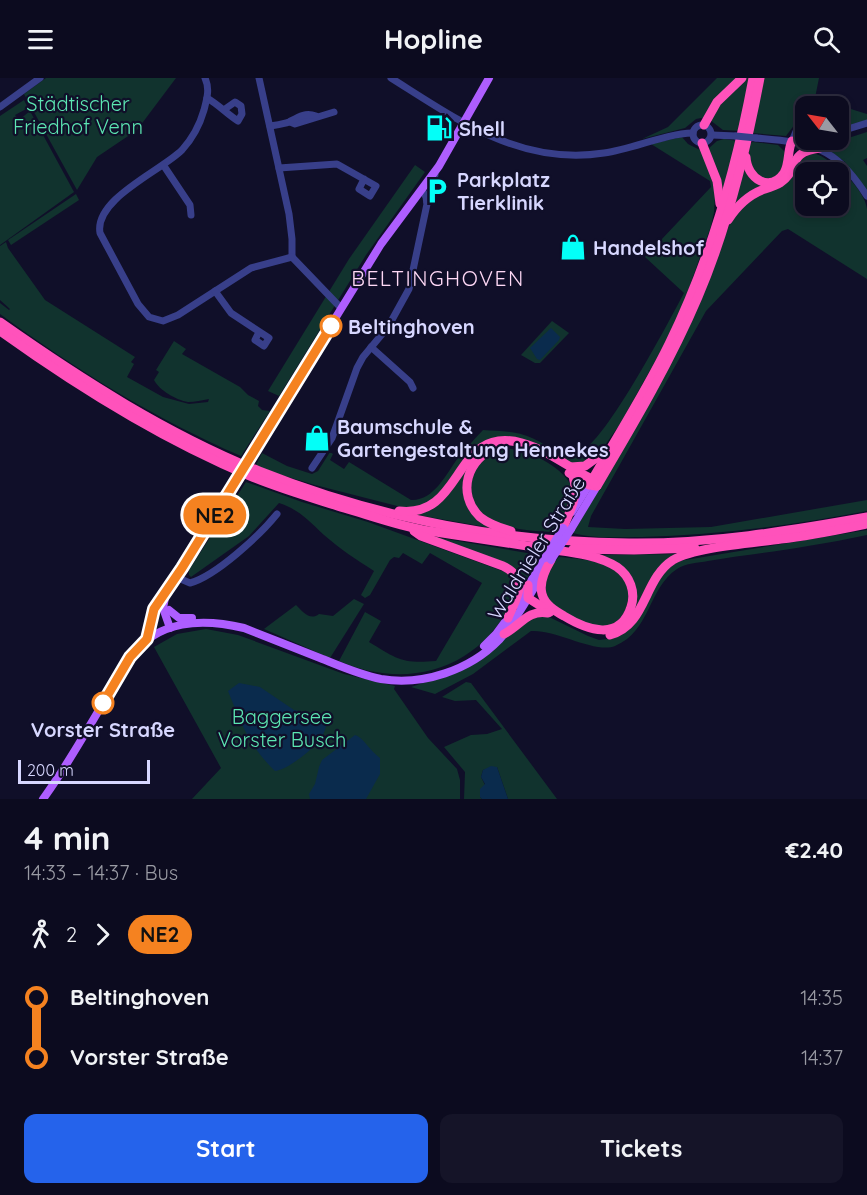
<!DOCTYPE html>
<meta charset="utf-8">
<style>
:root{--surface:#0c0b1f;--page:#151428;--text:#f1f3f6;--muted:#9a9ba4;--line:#2c2b3d;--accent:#2563eb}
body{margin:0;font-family:Quicksand,sans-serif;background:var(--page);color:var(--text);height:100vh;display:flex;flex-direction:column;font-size:22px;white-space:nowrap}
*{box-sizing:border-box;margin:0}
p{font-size:20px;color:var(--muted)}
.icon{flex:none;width:33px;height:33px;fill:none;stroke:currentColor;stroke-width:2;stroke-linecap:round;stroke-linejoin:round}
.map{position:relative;height:721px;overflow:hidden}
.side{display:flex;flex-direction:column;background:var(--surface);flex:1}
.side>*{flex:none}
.badge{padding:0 12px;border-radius:20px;font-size:21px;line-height:39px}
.needle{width:39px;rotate:301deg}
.controls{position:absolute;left:795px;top:18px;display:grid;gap:12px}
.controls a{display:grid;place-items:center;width:54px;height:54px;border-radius:12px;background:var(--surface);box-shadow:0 3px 9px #0003,0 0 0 2px var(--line);font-size:30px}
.scale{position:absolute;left:18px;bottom:15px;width:132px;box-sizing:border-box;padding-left:6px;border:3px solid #d7d7ff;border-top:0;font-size:16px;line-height:21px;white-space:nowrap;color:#d7d7ff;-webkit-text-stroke:4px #100f29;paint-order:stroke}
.map>.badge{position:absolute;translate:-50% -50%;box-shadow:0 0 0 3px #fff}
.legs{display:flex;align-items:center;gap:9px;height:66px;padding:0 24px;font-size:20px}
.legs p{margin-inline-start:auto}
.headline{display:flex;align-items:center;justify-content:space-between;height:102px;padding:0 24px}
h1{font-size:33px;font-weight:800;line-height:45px}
.button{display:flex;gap:12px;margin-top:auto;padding:12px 24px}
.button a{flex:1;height:69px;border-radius:12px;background:var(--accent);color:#fff;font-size:24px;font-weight:800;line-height:69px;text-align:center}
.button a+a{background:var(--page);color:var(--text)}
ul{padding:0 24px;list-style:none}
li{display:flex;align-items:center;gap:21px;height:60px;font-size:22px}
li i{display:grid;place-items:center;width:9px;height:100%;margin:0 8px;background:currentColor}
li i::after{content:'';width:15px;height:15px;margin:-8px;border:4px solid;border-radius:50%;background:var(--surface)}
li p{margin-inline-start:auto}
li:first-child i{background:linear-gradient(#0000 50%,currentColor 0)}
li:last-child i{background:linear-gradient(currentColor 50%,#0000 0)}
header{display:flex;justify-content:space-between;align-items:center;height:78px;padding:0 24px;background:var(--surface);font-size:27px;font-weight:800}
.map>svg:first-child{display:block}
.green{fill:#11332e;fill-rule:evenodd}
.water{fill:#0a2b4d}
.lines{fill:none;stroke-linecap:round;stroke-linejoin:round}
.minor{stroke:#383f8a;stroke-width:7}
.major{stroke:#ae5eff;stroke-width:8}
.highway{stroke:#ff52bb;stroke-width:9}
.minor-bridge{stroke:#383f8a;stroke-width:7}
.major-bridge{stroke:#ae5eff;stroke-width:8}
.line-1-casing{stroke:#fff;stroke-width:14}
.line-1{stroke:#f58220;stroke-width:9}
.stop-1-dot{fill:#fff;stroke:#f58220;stroke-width:3}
.labels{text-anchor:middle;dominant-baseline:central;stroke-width:4.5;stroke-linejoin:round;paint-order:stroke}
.park-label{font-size:20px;fill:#5ce6b2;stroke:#100f29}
.poi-label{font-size:20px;font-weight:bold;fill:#d7d7ff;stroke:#100f29;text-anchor:start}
.stop-label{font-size:20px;font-weight:bold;fill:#d7d7ff;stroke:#100f29;text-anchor:start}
.street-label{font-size:20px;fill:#d7d7ff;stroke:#100f29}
.neighbourhood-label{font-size:21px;letter-spacing:1.5px;fill:#ffd9f6;stroke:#100f29}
</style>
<header><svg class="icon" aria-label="menu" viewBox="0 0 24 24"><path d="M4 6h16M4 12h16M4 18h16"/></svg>Hopline<svg class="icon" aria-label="search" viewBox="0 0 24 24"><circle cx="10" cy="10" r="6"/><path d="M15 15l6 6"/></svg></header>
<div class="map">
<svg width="867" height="721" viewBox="0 0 867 721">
<rect width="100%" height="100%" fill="#100f29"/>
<!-- green -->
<g class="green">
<path d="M46,0H176L137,52L97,79L77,112L24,16Z"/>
<path d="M717,0H751L741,53L723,52L710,42L701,40L696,41L685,50L642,61L668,49Z"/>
<path d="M763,0H819L815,20L867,36V42L839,50L838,28H806L805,40L798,42L786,58L752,55Z"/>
<path d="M24,22L28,30L15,37L19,42L30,33L74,114L0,167V38Z"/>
<path d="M867,54V80L863,82L867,88V113L845,84L826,70L807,62H842Z"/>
<path d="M682,59L688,66L702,73L713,103L715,118L714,134L711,148L683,227L663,269L620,346L598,377L588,384L574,387L532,366L482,365L467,377L437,419L422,428L405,430L315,407L255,389L262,375L287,388L312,396L318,393L330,374L333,376L330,382L344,391L349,384L411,422C434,423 446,396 458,380C466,371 474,361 483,352C496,353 511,353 524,357C541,362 557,377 575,376C600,376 670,241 684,215L645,179L711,109L710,103L651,66Z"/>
<path d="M724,61L738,63L723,119L718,92L708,71L717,63Z"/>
<path d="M753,64L778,67L786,75L784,90L773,101L756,99L748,80L750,65Z"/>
<path d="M814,75C832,81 865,111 867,131C867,153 867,178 867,201L788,151L782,153L706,233L591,438L588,449L625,451L711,449L867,422V433C793,447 718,457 642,459C620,459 595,461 573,455L656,314L732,141C746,120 791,84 814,75ZM806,94H838V128H806Z"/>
<path d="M415,87L425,94L366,177L279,318L268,313L349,181Z"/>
<path d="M744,87L766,105L746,116L735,127Z"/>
<path d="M76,116L79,122L11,167L8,162Z"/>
<path d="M6,164L8,170L45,222L135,279L131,284L134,286L127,299L163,319L189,326L208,324L209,321C202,322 195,324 188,324C176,322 159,312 154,302L159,294L156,292L174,263L186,271L182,276L240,309L248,317L259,323L258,328L262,332L270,333L241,378C155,341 75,291 0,236V225L9,232L10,231L0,222V168Z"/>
<path d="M552,243L569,255L540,285H535L521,277Z"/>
<path d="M504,365L523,369C512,366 502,365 491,369C464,379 457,414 474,436C480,444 489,446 497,451L412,436C419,434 427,433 434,428C464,409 461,371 504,365Z"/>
<path d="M505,370C531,373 564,388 574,413L563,441L552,454C533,453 509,452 492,442C456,423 468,379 505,370Z"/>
<path d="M246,404L302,424L368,444L505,494L513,500L517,510C489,588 412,615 339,583L365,534L381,543L369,564C397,581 402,586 436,583L482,505L430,475L422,486L403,475L399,480L394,479L390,482L370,517L365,520L361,517L374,493C357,482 340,471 324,457C309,443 300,432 279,425L249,458L191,499L189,497V492Z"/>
<path d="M867,452V457C847,461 828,465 808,468C775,474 742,477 708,483C698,485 686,485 677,491C648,510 651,553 615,568C596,576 555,551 531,553L473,596L435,616L411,609L456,594L478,583L528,541L545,537L588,558L599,562L614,560L664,494L679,483Z"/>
<path d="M423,457L527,475L539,480L522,509L516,495Z"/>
<path d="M681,476L671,481L636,535L628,540L631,501L592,477Z"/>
<path d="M559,479C580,481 609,482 623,500C630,509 630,520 626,530C614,560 584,547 565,534C560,531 553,528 550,524C538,510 549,489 559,479Z"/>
<path d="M354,521L364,526L330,580L264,551L296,527C303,534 310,543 319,536L333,538Z"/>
<path d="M206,551L238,557L344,596L395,608L394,611L428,660L457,691L460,702V721H192L221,690L154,569L177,556Z"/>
<path d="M466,604L471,605L557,721H508L497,689L483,692L481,699L485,707L480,719L482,721H464L465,694L444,669L471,657L487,656L502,651L476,622L455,623L442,619Z"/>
</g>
<!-- water -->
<g class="water">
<path d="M551,250L560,259L559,262L540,282L537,281L530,270Z"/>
<path d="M239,605L260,609L294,632L320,638L327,643C326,650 324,656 320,662C312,672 287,692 275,693C249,668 241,645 228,613Z"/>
<path d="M355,657C363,659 370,673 380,680V696L366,721H310L309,716L315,706L319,689L322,682Z"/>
<path d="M491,688L497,689L508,721H482L480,719V711L485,706L481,699L483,692Z"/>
</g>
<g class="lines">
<!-- minor -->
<g class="minor">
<path d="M205,0C210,11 207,20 204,32C200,46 192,61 182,72C161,93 94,121 100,155L138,226L149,239L163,243L178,237L251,190L292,179"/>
<path d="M259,0L289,136L292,161V179"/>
<path d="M391,0C458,42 520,88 604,75C634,71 663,56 693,55"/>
<path d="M207,20C219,27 227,36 238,43L242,36L241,28L235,24L225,31"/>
<path d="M0,29L40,0"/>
<path d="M290,44L295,46L334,34"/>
<circle cx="702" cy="56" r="9"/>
<path d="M270,48C276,47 284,46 289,44C298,39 305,34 316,38"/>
<path d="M838,54L867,45"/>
<path d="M712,57L736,58"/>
<path d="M756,60C812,65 834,67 867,118"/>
<path d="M792,63L797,51L806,45"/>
<path d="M164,88L190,127L191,137"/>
<path d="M279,90L337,86L376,108L370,118L359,111L364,101"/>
<path d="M427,124L435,97"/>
<path d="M292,179L341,230"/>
<path d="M215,213L231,235L269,260L264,268L255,262L259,254"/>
<path d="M371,269L410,304L413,310"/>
<path d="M312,390L332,360L357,290L363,279L388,249L409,211L427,126L426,119L422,112"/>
<path d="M176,499L190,505C216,498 260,457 277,436"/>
</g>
<!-- major -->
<g class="major">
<path d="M254,372L381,166L439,88L489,0"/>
<path d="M572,434L592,402"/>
<path d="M571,451L597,408"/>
<path d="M517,526L545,480"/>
<path d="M169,532L179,540H192"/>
<path d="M170,550L163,530L166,515L229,413"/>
<path d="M146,563L150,555L152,535L164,517"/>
<path d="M484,568L496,556L510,537"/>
<path d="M43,721C65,691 83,659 102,627C111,611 119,594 130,579C159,541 202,540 244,550C269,560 295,570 320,580C340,588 360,597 381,601C423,608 470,592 499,562C516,543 528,519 542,497"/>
</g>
<!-- highway -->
<g class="highway">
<path d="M704,47L717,24L742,0"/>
<path d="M702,65L717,103L720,126"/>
<path d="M746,79C747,101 770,115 784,95C790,85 787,73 792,63"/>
<path d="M728,142C737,128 747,118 762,112C768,110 775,108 780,105C800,92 786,74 820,70"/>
<path d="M0,244C81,301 167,356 259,393C377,440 502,464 629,465C709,466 789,453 867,439"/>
<path d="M0,253C78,309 161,361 250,398C281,411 313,420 344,430C375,439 405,450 436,454C469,459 502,464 534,469C561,474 594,474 617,489C630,498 636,514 631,529C620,564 587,552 564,538C555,533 545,527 542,516C539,505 545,492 551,482"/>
<path d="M497,369C467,380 456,416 480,439C489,446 500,450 511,453"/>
<path d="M571,389L585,388L603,375"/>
<path d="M569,395L589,407L597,408"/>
<path d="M592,402C618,357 646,313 669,266C710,182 736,92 753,0"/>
<path d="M597,408C633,347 670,285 698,219C728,149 746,74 760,0"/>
<path d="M399,433C465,441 452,346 522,365C545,371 567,388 588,399L595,406"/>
<path d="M563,450C571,430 579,419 573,398"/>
<path d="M414,453L421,458L503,488C531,502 516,520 508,540"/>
<path d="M573,471L634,472L695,470"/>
<path d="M528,507V520L550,534"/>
<path d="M504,556C520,548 528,531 548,535"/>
<path d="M610,557C647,547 643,501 673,482C695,469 754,465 781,461C810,458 838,452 867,446"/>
</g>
<!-- minor-bridge -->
<path class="minor-bridge" d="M736,58L756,60"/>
<!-- major-bridge -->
<g class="major-bridge">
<path d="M229,413L254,372"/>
<path d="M545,480L563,450"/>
<path d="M551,482L571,451"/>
</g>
</g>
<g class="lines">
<!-- line-1 casing -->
<g class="line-1-casing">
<path id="line-1" d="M103,625L130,579L147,561L154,531L182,490L331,248"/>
</g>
<!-- line-1 -->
<use href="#line-1" class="line-1"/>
</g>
<!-- icons -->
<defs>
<g id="fuel-bare" transform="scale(2.07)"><path d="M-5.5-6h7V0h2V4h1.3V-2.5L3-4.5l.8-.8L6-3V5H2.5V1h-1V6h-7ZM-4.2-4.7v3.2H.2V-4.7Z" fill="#03fff8" stroke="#100f29" stroke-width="2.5" paint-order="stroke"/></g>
<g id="parking-bare" transform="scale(2.07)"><path d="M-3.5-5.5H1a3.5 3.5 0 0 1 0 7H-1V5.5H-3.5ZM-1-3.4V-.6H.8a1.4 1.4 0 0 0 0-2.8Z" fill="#03fff8" stroke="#100f29" stroke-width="2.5" paint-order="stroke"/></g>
<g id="shop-bare" transform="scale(2.07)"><path d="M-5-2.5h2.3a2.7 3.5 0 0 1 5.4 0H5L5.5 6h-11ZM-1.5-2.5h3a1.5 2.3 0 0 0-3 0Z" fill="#03fff8" stroke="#100f29" stroke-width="2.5" paint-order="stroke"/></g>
</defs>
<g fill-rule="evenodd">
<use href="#fuel-bare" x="439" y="50"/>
<use href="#parking-bare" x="437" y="113"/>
<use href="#shop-bare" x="573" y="169"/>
<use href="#shop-bare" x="317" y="360"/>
</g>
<!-- markers -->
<g class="stop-1-dot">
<circle cx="331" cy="248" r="10"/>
<circle cx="103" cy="625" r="10"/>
</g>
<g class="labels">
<!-- park labels -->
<g class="park-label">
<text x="78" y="25">Städtischer<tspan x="78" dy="23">Friedhof Venn</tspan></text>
<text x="282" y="638">Baggersee<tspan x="282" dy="23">Vorster Busch</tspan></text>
</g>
<!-- poi labels -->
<g class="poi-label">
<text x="459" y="50">Shell</text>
<text x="457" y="101">Parkplatz<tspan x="457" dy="23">Tierklinik</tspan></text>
<text x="593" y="169">Handelshof</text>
<text x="337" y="348">Baumschule &amp;<tspan x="337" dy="23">Gartengestaltung Hennekes</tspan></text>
</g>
<!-- stop labels -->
<g class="stop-label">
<text x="348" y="248">Beltinghoven</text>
<text x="103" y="651" text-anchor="middle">Vorster Straße</text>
</g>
<!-- street labels -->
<g class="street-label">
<text transform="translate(536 470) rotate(-58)">Waldnieler Straße</text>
</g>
<!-- neighbourhood labels -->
<g class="neighbourhood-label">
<text x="438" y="200">BELTINGHOVEN</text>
</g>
</g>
</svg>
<div class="controls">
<a><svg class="needle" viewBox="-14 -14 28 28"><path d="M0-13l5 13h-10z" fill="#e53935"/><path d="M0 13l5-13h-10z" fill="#9a9ba4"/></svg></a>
<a><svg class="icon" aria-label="locate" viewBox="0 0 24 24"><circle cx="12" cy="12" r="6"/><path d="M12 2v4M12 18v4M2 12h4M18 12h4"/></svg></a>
</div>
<div class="scale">200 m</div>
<b class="badge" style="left:215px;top:437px;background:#f58220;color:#111">NE2</b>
</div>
<section class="side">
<div class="headline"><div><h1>4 min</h1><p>14:33 – 14:37 · Bus</p></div><b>€2.40</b></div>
<div class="legs"><svg class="icon" aria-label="walk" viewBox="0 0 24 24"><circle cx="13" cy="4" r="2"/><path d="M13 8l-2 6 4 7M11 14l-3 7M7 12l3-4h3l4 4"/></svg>2<svg class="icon" aria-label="forward" viewBox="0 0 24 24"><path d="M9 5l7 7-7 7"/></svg><b class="badge" style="background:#f58220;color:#111">NE2</b></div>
<ul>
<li><i style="color:#f58220"></i><b>Beltinghoven</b><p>14:35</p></li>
<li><i style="color:#f58220"></i><b>Vorster Straße</b><p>14:37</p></li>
</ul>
<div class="button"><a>Start</a><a>Tickets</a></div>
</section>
